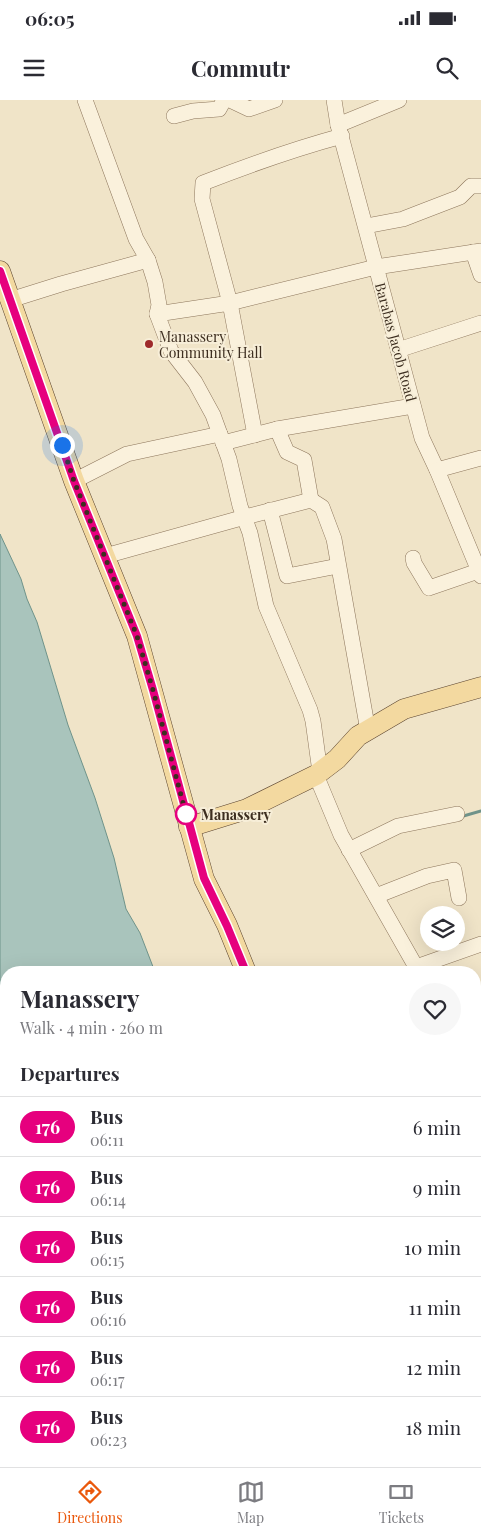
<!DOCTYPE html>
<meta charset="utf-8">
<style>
:root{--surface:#fff;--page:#f7f7f7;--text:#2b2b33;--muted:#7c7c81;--line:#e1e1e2;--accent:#ea580c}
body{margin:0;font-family:"Playfair Display",serif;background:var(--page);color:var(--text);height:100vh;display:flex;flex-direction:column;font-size:19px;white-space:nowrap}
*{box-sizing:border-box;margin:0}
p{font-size:16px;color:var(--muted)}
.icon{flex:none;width:28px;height:28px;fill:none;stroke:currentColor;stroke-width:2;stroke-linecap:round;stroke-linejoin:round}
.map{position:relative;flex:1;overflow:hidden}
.side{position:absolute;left:0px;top:866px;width:481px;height:501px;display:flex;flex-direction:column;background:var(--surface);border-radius:20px 20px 0 0;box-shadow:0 5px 20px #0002}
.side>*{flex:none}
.badge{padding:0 10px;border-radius:16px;font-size:18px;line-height:32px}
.fabs{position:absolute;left:420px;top:806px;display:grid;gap:10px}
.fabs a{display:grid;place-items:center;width:45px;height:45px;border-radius:50%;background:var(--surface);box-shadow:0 5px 20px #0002;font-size:25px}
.you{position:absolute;width:25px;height:25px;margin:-12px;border:4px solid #fff;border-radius:50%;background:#1a73e8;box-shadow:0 0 0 8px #1a73e833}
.map>.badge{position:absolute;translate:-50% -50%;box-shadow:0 0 0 2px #fff}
h2{padding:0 20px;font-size:19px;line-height:45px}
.round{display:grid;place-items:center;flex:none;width:52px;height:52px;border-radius:26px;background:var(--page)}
.head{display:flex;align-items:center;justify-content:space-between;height:85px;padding:0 20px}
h1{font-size:24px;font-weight:700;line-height:38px}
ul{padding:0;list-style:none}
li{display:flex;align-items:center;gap:15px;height:60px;padding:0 20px;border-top:1px solid var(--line)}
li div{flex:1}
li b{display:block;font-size:19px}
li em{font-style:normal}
li .badge{min-width:55px;font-weight:700;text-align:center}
.status{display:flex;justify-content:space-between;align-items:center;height:35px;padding:0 25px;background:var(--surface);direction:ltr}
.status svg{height:14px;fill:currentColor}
header{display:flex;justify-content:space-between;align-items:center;height:65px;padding:0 20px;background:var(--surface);font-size:22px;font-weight:700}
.dock{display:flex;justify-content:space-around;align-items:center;height:70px;border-top:1px solid var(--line);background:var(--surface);font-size:14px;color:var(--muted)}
.dock a{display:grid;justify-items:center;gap:2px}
.dock .selected{color:var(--accent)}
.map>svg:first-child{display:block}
.water{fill:#a9c4bc;stroke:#6f938a}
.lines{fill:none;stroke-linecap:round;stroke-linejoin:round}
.stream{stroke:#6f938a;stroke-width:3}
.minor-casing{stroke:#8d765c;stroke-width:16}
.major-casing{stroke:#5b4430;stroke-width:21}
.minor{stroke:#faf1dc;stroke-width:15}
.major{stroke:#f3d9a0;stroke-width:20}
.line-casing{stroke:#fff;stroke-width:11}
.line{stroke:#e6007e;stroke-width:8}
.walk{stroke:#3d2e20;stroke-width:5;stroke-dasharray:0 9}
.poi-dot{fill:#9e2a2b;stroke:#f7eed8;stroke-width:2}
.stop-dot{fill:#fff;stroke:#e6007e;stroke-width:2.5}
.labels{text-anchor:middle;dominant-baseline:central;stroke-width:4;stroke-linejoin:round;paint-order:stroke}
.poi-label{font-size:14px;fill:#3d2e20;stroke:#f7eed8;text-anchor:start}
.street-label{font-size:14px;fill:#3d2e20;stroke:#f7eed8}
.stop-label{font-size:14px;font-weight:bold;fill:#3d2e20;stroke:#f7eed8;text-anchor:start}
</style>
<div class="status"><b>06:05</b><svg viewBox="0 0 49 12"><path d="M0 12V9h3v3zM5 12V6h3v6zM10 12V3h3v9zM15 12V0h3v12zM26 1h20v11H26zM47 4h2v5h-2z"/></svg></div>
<header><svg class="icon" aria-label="menu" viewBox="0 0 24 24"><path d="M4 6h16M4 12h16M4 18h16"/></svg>Commutr<svg class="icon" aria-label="search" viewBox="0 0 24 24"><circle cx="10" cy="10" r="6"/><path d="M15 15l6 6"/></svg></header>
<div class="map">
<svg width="481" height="1367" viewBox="0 0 481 1367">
<rect width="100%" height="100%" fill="#f0e4c8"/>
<!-- water -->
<path class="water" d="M0,434L21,479L27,499L37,522L68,625L95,698L114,758L126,809L140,833L155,872H6V1361H323L324,1367H0Z"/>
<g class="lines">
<!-- stream -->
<path class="stream" d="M460,717L481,711"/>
<!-- minor casing -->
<g class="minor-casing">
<g id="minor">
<path d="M85,0L136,139L148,160L155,182L159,205L157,214L171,251L195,282L213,315L229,359L240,406L250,433L266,506L310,610L313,621L320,672"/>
<path d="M230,0L249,9L275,0"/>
<path d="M334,0L338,25L422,338L437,370L481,476"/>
<path d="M174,16L193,11L219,9L224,0"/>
<path d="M338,25L399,0"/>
<path d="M342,36C294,49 249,65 203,83L202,99L230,203L376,167L481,151"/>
<path d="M366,126L403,119L421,112L460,97L471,86H481"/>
<path d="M473,152L481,175"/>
<path d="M10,200L61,184L148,160"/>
<path d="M157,214L230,203L255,335"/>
<path d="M398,250L481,223"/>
<path d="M277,329L287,352L304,360L311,400"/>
<path d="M223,343L277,329L413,306"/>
<path d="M437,370L481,358"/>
<path d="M74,381L127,354L220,334"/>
<path d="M270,410L287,476L338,466"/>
<path d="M105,456L245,417L311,400L322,407L334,439L368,631"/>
<path d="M413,458L414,463L429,488L481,470"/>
<path d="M316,675L341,735L416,867L481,844"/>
<path d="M349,750L398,726L457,714"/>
<path d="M376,796L427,776L454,770L459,798"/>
<path d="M475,929L481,926"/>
<path d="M475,1002H481"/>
<path d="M475,1187L481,1191"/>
</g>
</g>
<!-- major casing -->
<g class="major-casing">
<g id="major">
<path d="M0,171L74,381L137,536L204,779L227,825L246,872"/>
<path d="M189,727L247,709L316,675L337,659L358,636L404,609L481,587"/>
<path d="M399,1361L401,1367"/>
</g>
</g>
<!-- minor -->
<use href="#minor" class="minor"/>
<!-- major -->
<use href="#major" class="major"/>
</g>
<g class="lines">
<!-- line casing -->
<g class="line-casing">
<path id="line" d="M0,171L74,381L137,536L153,590L204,778L227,826L246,872"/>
</g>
<!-- line -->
<use href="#line" class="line"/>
<!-- walk -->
<path class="walk" d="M62,345L74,381L137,536L153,590L186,714"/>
</g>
<!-- markers -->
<circle class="poi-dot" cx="149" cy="244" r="5"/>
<circle class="stop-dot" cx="186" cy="714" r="10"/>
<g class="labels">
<!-- poi labels -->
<g class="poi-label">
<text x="159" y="236">Manassery<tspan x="159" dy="16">Community Hall</tspan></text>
</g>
<!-- street labels -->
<g class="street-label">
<text transform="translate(396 242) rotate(75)">Barabas Jacob Road</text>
</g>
<!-- stop labels -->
<g class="stop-label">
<text x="201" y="714">Manassery</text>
</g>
</g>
</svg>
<div class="fabs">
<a><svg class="icon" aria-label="layers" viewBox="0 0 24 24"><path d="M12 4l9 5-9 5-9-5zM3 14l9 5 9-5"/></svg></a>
</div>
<div class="you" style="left:62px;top:345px"></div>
<section class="side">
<div class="head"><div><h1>Manassery</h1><p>Walk · 4 min · 260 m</p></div><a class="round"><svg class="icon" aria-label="heart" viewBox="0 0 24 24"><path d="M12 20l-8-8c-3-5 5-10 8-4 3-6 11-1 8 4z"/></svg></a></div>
<h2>Departures</h2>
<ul>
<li><span class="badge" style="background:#e6007e;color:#fff">176</span><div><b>Bus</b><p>06:11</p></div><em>6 min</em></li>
<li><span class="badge" style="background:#e6007e;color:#fff">176</span><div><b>Bus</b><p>06:14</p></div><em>9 min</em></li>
<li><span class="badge" style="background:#e6007e;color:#fff">176</span><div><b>Bus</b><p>06:15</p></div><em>10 min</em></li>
<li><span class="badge" style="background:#e6007e;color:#fff">176</span><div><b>Bus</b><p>06:16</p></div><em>11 min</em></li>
<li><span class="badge" style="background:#e6007e;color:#fff">176</span><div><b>Bus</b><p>06:17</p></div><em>12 min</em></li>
<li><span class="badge" style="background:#e6007e;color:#fff">176</span><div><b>Bus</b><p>06:23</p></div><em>18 min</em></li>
</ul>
</section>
</div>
<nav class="dock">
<a class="selected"><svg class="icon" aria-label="directions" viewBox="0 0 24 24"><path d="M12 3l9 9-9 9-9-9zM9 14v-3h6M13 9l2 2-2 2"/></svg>Directions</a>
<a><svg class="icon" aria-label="map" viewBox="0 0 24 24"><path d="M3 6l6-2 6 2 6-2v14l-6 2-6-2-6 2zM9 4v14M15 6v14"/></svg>Map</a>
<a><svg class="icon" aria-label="tickets" viewBox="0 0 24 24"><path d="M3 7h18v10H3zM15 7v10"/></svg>Tickets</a>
</nav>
